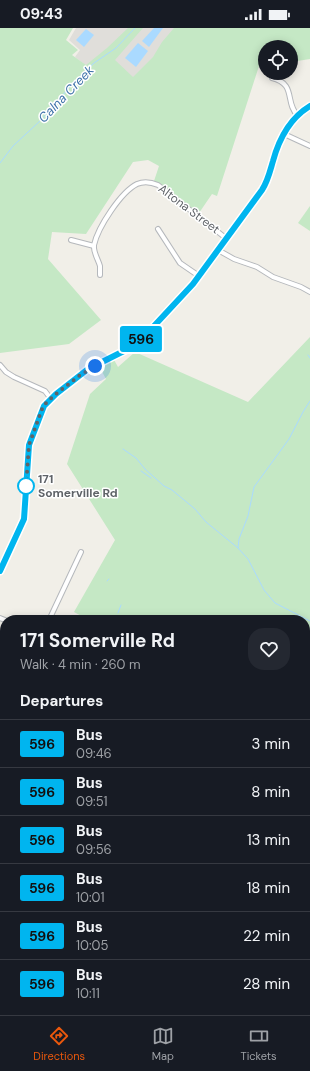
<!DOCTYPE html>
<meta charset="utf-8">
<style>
:root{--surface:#171b24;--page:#242831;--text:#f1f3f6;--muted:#9ea1a6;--line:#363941;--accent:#ea580c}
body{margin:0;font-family:"DM Sans",sans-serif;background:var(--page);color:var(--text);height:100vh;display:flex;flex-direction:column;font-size:15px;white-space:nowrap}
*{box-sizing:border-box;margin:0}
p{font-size:13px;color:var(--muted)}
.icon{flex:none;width:22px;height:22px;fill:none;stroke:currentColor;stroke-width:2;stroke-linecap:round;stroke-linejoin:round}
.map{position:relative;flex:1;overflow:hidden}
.sheet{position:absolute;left:0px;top:587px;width:310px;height:400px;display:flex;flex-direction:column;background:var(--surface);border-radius:16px 16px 0 0;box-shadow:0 2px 10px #0003}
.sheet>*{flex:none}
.badge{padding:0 8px;border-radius:3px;font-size:14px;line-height:26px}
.tools{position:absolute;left:258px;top:12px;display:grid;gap:8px}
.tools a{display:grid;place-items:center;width:40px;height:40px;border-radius:50%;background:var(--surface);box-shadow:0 2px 10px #0003;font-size:20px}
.you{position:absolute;width:20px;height:20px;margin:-10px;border:3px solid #fff;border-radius:50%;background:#1a73e8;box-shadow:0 0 0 6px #1a73e833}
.map>.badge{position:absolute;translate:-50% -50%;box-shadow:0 0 0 2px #fff}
h2{padding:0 20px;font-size:15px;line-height:36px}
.round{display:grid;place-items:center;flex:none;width:42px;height:42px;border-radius:16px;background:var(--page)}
.summary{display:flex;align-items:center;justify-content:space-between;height:68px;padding:0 20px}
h1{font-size:19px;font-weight:700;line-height:30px}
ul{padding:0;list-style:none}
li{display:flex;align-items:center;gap:12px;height:48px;padding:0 20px;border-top:1px solid var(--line)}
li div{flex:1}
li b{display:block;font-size:15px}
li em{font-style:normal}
li .badge{min-width:44px;font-weight:700;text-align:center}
.status{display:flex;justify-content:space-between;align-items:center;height:28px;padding:0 20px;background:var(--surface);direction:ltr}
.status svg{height:11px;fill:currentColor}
.menu{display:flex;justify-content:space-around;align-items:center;height:56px;border-top:1px solid var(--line);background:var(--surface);font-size:11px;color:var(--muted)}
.menu a{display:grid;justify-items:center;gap:2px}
.menu .current{color:var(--accent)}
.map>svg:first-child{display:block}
.industrial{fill:#e0deda}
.green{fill:#c5e8c5}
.water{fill:#aadaff}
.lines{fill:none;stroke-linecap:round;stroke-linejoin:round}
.stream{stroke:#aadaff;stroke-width:1}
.minor-casing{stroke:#b5b8bc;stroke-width:6}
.minor{stroke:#fff;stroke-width:4}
.line-casing{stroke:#fff;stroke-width:9}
.line{stroke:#00b5ef;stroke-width:6}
.walk{stroke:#5f6368;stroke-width:4;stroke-dasharray:0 7.2}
.stop-dot{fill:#fff;stroke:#00b5ef;stroke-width:2}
.labels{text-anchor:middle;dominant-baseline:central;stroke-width:3;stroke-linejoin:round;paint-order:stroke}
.street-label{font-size:12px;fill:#5f6368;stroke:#fff}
.stop-label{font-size:12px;font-weight:bold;fill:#5f6368;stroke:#fff;text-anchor:start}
.water-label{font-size:13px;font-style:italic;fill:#4174aa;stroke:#fff}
</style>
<div class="status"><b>09:43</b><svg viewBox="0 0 49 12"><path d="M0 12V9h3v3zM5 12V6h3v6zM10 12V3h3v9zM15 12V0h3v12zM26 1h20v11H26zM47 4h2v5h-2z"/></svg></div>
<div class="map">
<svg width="310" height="987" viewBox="0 0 310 987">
<rect width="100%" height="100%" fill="#f1efe8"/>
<!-- industrial -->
<path class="industrial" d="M76,0H177L135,52L88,39L75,29L80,22L69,12Z"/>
<!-- green -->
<g class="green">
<path d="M0,0H73L66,12L78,22L72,27L86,37L107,20L128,0H143L115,32L133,49L153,29L162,14L174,0H310V31L291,34V19H265V37L259,38L217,168L212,166L199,185L154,153L159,138L148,132L133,134L86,206L52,204L48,231L101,292L69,316L0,325Z"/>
<path d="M310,178V203L298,195Z"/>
<path d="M310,309V987H0V705L5,706V982H305V592H89L74,584L115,512L67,436L90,366L106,351L99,338L113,330L118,339L135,324L248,374Z"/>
</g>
<!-- water -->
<g class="water">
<path d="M154,0H163L149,19L142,13Z"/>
<path d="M86,1L94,7L84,19L76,12Z"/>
<path d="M138,15L148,23L136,39L125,30Z"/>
</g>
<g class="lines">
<!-- stream -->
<g class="stream">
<path d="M0,135L13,118L41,92L74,54L94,35L116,20L135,0"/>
<path d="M308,327L310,330"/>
<path d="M310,373L303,384L289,411L254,459L248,488L239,511L238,520L248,531L264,562L275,575L310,593"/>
<path d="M123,421L136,430L145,441L164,458L172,462L195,481L206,494L238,520"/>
<path d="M141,443L151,450"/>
<path d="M107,553L109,551"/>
<path d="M118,585L121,577"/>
<path d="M0,741L5,732"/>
<path d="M0,831L5,844"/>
<path d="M305,975L310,967"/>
<path d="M42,982L43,987"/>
<path d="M298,987L301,982"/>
</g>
<!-- minor casing -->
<g class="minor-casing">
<g id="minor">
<path d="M272,50C297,56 284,74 298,88"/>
<path d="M284,106L310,118"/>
<path d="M158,201L180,235L199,248"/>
<path d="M71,212L94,218"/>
<path d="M218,222L234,231L257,239L273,249L301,259L310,264"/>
<path d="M100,247C100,244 100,241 100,238C98,231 93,224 94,217C98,199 121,164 137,156C144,153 151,154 158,157L227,211"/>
<path d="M0,337L6,344L14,349L45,363L51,371"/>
<path d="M0,543L24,491L29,417L44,378L56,366L88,341L130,320L141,312L193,256L262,162C268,153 270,143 273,133C279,111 290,90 310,78"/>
<path d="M0,590L5,592"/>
<path d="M49,592L81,524"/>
</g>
</g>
<!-- minor -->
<use href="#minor" class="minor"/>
</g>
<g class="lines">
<!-- line casing -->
<g class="line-casing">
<path id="line" d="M0,543L24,491L29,417L44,378L56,366L88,341L130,320L141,312L193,256L262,162C268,153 270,143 273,133C279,111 290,90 310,78"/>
</g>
<!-- line -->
<use href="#line" class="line"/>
<!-- walk -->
<path class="walk" d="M26,458L29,417L42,381L46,375L56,366L79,348L95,338"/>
</g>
<!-- markers -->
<circle class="stop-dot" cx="26" cy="458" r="8"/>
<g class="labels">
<!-- street labels -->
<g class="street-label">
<text transform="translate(189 181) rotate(37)">Altona Street</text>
</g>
<!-- stop labels -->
<g class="stop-label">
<text x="38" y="451">171<tspan x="38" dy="14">Somerville Rd</tspan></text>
</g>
<!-- water labels -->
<g class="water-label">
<text transform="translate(66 66) rotate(-46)">Calna Creek</text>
</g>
</g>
</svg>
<div class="tools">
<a><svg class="icon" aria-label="locate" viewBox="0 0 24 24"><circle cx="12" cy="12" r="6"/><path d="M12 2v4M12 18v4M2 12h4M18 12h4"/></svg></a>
</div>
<div class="you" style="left:95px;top:338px"></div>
<b class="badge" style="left:141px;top:311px;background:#00b5ef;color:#111">596</b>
<section class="sheet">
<div class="summary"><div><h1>171 Somerville Rd</h1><p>Walk · 4 min · 260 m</p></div><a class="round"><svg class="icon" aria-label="heart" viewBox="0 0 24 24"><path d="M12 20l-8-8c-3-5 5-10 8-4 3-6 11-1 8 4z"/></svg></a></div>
<h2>Departures</h2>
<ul>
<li><span class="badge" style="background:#00b5ef;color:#111">596</span><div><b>Bus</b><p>09:46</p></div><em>3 min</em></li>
<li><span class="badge" style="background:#00b5ef;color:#111">596</span><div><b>Bus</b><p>09:51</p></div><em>8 min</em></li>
<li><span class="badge" style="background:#00b5ef;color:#111">596</span><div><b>Bus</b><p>09:56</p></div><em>13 min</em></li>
<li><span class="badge" style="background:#00b5ef;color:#111">596</span><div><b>Bus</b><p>10:01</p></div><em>18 min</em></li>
<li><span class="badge" style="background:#00b5ef;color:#111">596</span><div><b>Bus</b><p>10:05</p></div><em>22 min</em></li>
<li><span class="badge" style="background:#00b5ef;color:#111">596</span><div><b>Bus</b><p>10:11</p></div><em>28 min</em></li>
</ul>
</section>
</div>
<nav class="menu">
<a class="current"><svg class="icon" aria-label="directions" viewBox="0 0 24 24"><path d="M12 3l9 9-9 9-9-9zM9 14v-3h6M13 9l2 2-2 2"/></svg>Directions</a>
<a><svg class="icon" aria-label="map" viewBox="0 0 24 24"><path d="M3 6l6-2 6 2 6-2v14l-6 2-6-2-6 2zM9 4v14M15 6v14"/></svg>Map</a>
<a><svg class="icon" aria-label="tickets" viewBox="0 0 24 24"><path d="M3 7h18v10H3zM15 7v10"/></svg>Tickets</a>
</nav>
